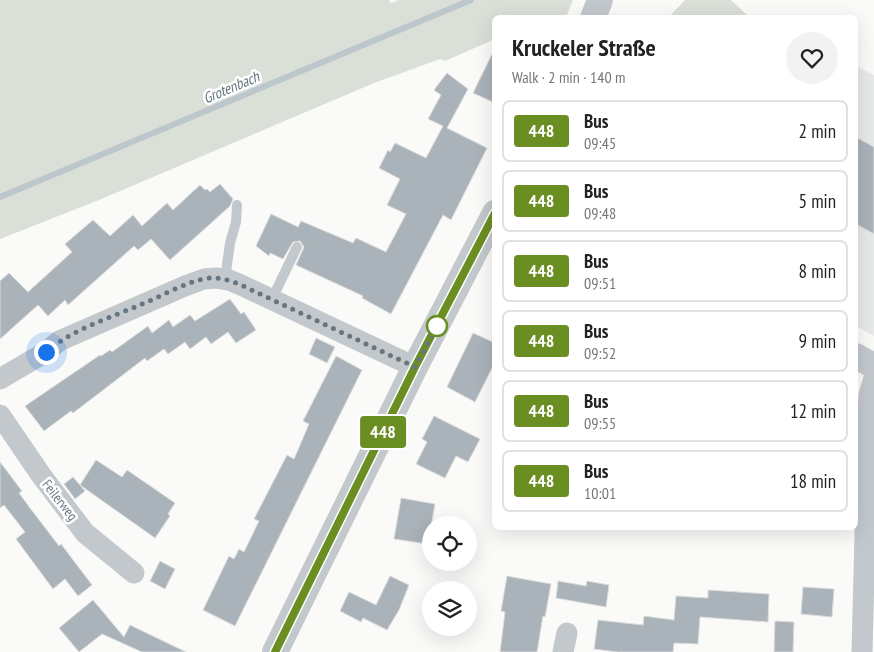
<!DOCTYPE html>
<meta charset="utf-8">
<style>
:root{--surface:#fff;--page:#f2f2f2;--text:#222;--muted:#767676;--line:#e0e0e0}
body{margin:0;font-family:"PT Sans Narrow",sans-serif;background:var(--page);color:var(--text);height:100vh;display:flex;flex-direction:column;font-size:19px;white-space:nowrap}
*{box-sizing:border-box;margin:0}
p{font-size:16px;color:var(--muted)}
.icon{flex:none;width:28px;height:28px;fill:none;stroke:currentColor;stroke-width:2;stroke-linecap:round;stroke-linejoin:round}
.map{position:relative;flex:1;overflow:hidden}
.details{position:absolute;left:492px;top:15px;width:366px;height:515px;display:flex;flex-direction:column;background:var(--surface);border-radius:8px;box-shadow:0 5px 20px #0002}
.details>*{flex:none}
.badge{padding:0 10px;border-radius:4px;font-size:18px;line-height:32px}
.fabs{position:absolute;left:422px;top:516px;display:grid;gap:10px}
.fabs a{display:grid;place-items:center;width:55px;height:55px;border-radius:50%;background:var(--surface);box-shadow:0 5px 20px #0002;font-size:25px}
.you{position:absolute;width:25px;height:25px;margin:-12px;border:4px solid #fff;border-radius:50%;background:#1a73e8;box-shadow:0 0 0 8px #1a73e833}
.map>.badge{position:absolute;translate:-50% -50%;box-shadow:0 0 0 2px #fff}
.round{display:grid;place-items:center;flex:none;width:52px;height:52px;border-radius:26px;background:var(--page)}
.overview{display:flex;align-items:center;justify-content:space-between;height:85px;padding:0 20px}
h1{font-size:24px;font-weight:700;line-height:38px}
ul{padding:0;list-style:none}
li{display:flex;align-items:center;gap:15px;height:62px;margin:0 10px 8px;padding:0 10px;border:2px solid var(--line);border-radius:8px}
li div{flex:1}
li b{display:block;font-size:19px}
li em{font-style:normal}
li .badge{min-width:55px;font-weight:700;text-align:center}
.map>svg:first-child{display:block}
.built{fill:#e8e9e9}
.green{fill:#dadfd7}
.lines{fill:none;stroke-linecap:round;stroke-linejoin:round}
.stream{stroke:#bbc7cb;stroke-width:6}
.building{fill:#aab3b9;stroke:#dcdcda}
.service{stroke:#c3c8cc;stroke-width:10}
.minor{stroke:#c3c8cc;stroke-width:21}
.tertiary{stroke:#c3c8cc;stroke-width:26}
.line-casing{stroke:#fff;stroke-width:11}
.line{stroke:#6b8e23;stroke-width:8}
.walk{stroke:#657683;stroke-width:5;stroke-dasharray:0 9}
.stop-dot{fill:#fff;stroke:#6b8e23;stroke-width:2.5}
.labels{text-anchor:middle;dominant-baseline:central;stroke-width:5;stroke-linejoin:round;paint-order:stroke}
.street-label{font-size:14px;fill:#657683;stroke:#fff}
.water-label{font-size:15px;font-style:italic;fill:#60757c;stroke:#fff}
</style>
<div class="map">
<svg width="874" height="652" viewBox="0 0 874 652">
<rect width="100%" height="100%" fill="#fafaf8"/>
<!-- built -->
<path class="built" d="M856,66L874,75V336L856,326Z"/>
<!-- green -->
<g class="green">
<path d="M0,0H389L391,3L399,0H573L567,15L558,17L495,18V39L445,61L440,59L374,83L99,200L0,239Z"/>
<path d="M685,0H731L749,17H669Z"/>
</g>
<g class="lines">
<!-- stream -->
<path class="stream" d="M0,197L471,0"/>
</g>
<!-- building -->
<g class="building">
<path d="M495,48V103L473,93Z"/>
<path d="M447,73L468,89L447,128L487,148L451,220L443,215L391,314L362,298L363,296L296,265L304,247L300,241L293,242L283,259L270,253L269,256L256,246L271,214L298,227L301,221L353,243L356,238L386,252L406,214L387,205L400,179L379,168L388,150L390,152L395,143L426,158L443,126L428,119L441,95L434,90Z"/>
<path d="M856,137L874,147V234L856,224Z"/>
<path d="M220,184L233,199L230,206L170,260L151,239L138,250L134,246L68,305L65,300L48,316L38,305L0,339V281L9,273L28,292L72,252L65,244L93,220L110,236L133,215L142,226L167,203L173,210L200,185L205,190L207,189L210,192Z"/>
<path d="M230,299L241,314L244,312L256,330L236,343L228,332L211,344L206,337L190,349L185,342L168,354L164,349L147,361L145,358L73,413L71,411L44,431L25,406L100,355L101,356L110,350L112,352L148,326L152,333L169,320L173,327L190,315L195,321Z"/>
<path d="M473,333L495,343V362L475,402L447,387Z"/>
<path d="M316,338L335,347L327,363L309,354Z"/>
<path d="M336,356L362,370L235,626L203,610L229,556L234,559L239,549L244,552L259,521L254,519L287,455L294,459L309,424L303,421Z"/>
<path d="M434,416L480,439L468,462L456,456L445,478L416,464L427,442L422,439Z"/>
<path d="M96,460L122,477L127,470L175,503L168,514L170,516L155,538L80,485Z"/>
<path d="M0,462L22,491L19,493L30,508L59,546L61,544L92,585L78,596L65,579L53,589L16,539L25,532L4,505L0,508Z"/>
<path d="M73,477L85,491L75,499L64,484Z"/>
<path d="M401,498L435,504L428,544L394,539Z"/>
<path d="M160,561L175,569L165,589L150,581Z"/>
<path d="M390,576L409,585L399,610L387,630L363,618L361,622L340,611L349,592L376,605Z"/>
<path d="M507,576L551,584L545,617L543,616L537,652H500L505,612L501,611Z"/>
<path d="M558,581L586,586L587,581L609,585L606,607L556,598Z"/>
<path d="M803,587L834,589L832,617L801,614Z"/>
<path d="M708,590L769,594L768,622L700,617L698,644L674,643L673,652H618L594,649L598,620L643,625L644,616L674,620L676,596L708,598Z"/>
<path d="M93,600L124,637L130,625L186,652H142L102,634L79,652L59,628Z"/>
<path d="M775,621L794,622L793,652H774Z"/>
</g>
<g class="lines">
<!-- service -->
<g class="service">
<path d="M225,279L230,243L236,222L237,205"/>
<path d="M272,299L297,247"/>
</g>
<!-- minor -->
<g class="minor">
<path d="M0,379L46,352L59,341L185,286L204,279L216,278L229,280L241,285L415,367"/>
<path d="M0,415L41,475L85,533L134,573"/>
<path d="M563,652L567,633"/>
<path d="M862,652L868,414L869,395L874,378"/>
</g>
<!-- tertiary -->
<g class="tertiary">
<path d="M593,18L600,0"/>
<path d="M856,356L874,366"/>
<path d="M275,652L415,367L495,213"/>
</g>
</g>
<g class="lines">
<!-- line casing -->
<g class="line-casing">
<path id="line" d="M275,652L415,367L495,213"/>
</g>
<!-- line -->
<use href="#line" class="line"/>
<!-- walk -->
<path class="walk" d="M46,352C73,329 110,318 142,304C162,296 182,284 203,279C216,276 229,280 241,285L415,367L437,326"/>
</g>
<!-- markers -->
<circle class="stop-dot" cx="437" cy="326" r="10"/>
<g class="labels">
<!-- street labels -->
<g class="street-label">
<text transform="translate(60 500) rotate(52)">Feilerweg</text>
</g>
<!-- water labels -->
<g class="water-label">
<text transform="translate(231 87) rotate(-23)">Grotenbach</text>
</g>
</g>
</svg>
<div class="fabs">
<a><svg class="icon" aria-label="locate" viewBox="0 0 24 24"><circle cx="12" cy="12" r="6"/><path d="M12 2v4M12 18v4M2 12h4M18 12h4"/></svg></a>
<a><svg class="icon" aria-label="layers" viewBox="0 0 24 24"><path d="M12 4l9 5-9 5-9-5zM3 14l9 5 9-5"/></svg></a>
</div>
<div class="you" style="left:46px;top:352px"></div>
<b class="badge" style="left:383px;top:432px;background:#6b8e23;color:#fff">448</b>
<section class="details">
<div class="overview"><div><h1>Kruckeler Straße</h1><p>Walk · 2 min · 140 m</p></div><a class="round"><svg class="icon" aria-label="heart" viewBox="0 0 24 24"><path d="M12 20l-8-8c-3-5 5-10 8-4 3-6 11-1 8 4z"/></svg></a></div>
<ul>
<li><span class="badge" style="background:#6b8e23;color:#fff">448</span><div><b>Bus</b><p>09:45</p></div><em>2 min</em></li>
<li><span class="badge" style="background:#6b8e23;color:#fff">448</span><div><b>Bus</b><p>09:48</p></div><em>5 min</em></li>
<li><span class="badge" style="background:#6b8e23;color:#fff">448</span><div><b>Bus</b><p>09:51</p></div><em>8 min</em></li>
<li><span class="badge" style="background:#6b8e23;color:#fff">448</span><div><b>Bus</b><p>09:52</p></div><em>9 min</em></li>
<li><span class="badge" style="background:#6b8e23;color:#fff">448</span><div><b>Bus</b><p>09:55</p></div><em>12 min</em></li>
<li><span class="badge" style="background:#6b8e23;color:#fff">448</span><div><b>Bus</b><p>10:01</p></div><em>18 min</em></li>
</ul>
</section>
</div>
